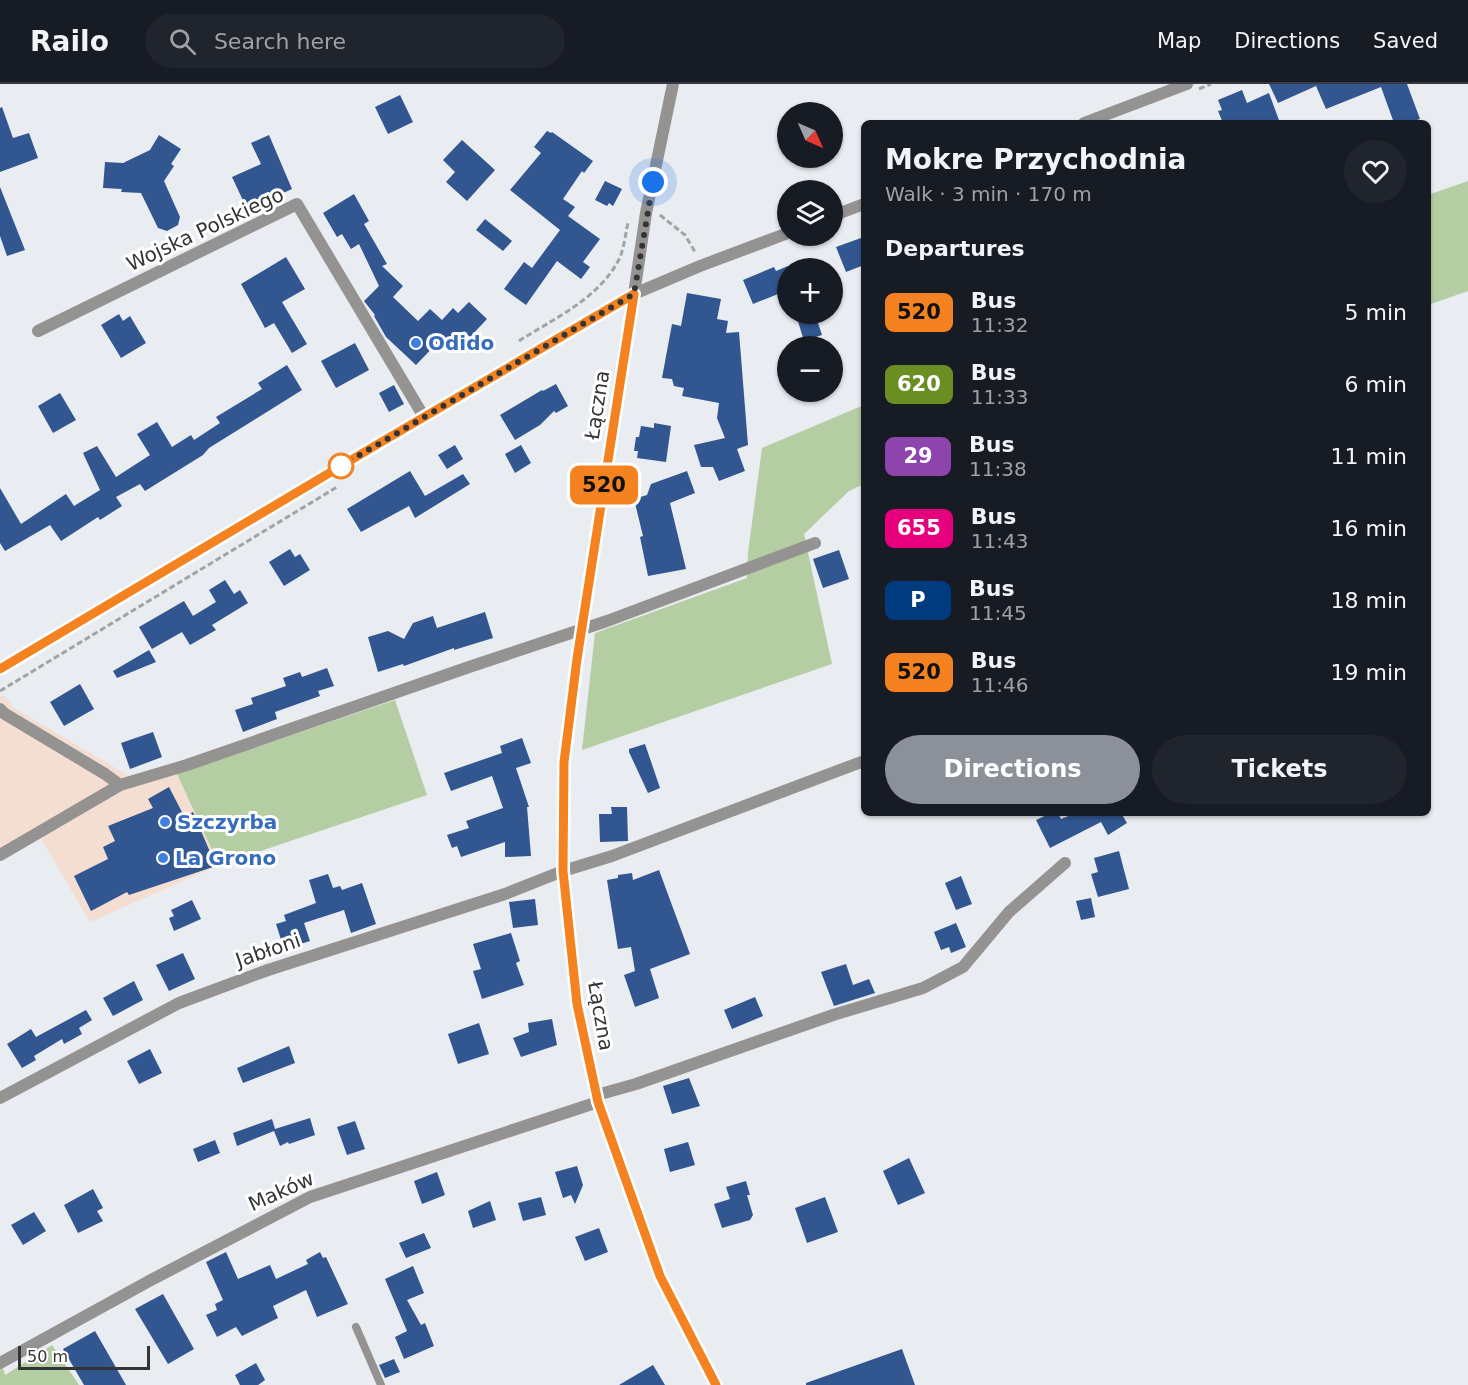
<!DOCTYPE html>
<meta charset="utf-8">
<style>
:root{--surface:#171b24;--page:#20242c;--text:#f1f3f6;--muted:#9ea1a6;--line:#363941;--accent:#8c9099}
body{margin:0;font-family:"DejaVu Sans",sans-serif;background:var(--page);color:var(--text);height:100vh;display:flex;flex-direction:column;font-size:22px;white-space:nowrap}
*{box-sizing:border-box;margin:0}
p{font-size:20px;color:var(--muted)}
.icon{flex:none;width:33px;height:33px;fill:none;stroke:currentColor;stroke-width:2;stroke-linecap:round;stroke-linejoin:round}
.map{position:relative;flex:1;overflow:hidden}
.panel{position:absolute;left:861px;top:36px;width:570px;height:696px;display:flex;flex-direction:column;background:var(--surface);border-radius:9px;box-shadow:0 2px 4px #0004}
.panel>*{flex:none}
.badge{padding:0 12px;border-radius:9px;font-size:21px;line-height:39px}
.needle{width:39px;rotate:135deg}
.fabs{position:absolute;left:777px;top:18px;display:grid;gap:12px}
.fabs a{display:grid;place-items:center;width:66px;height:66px;border-radius:50%;background:var(--surface);box-shadow:0 2px 4px #0004;font-size:30px}
.scale{position:absolute;left:18px;bottom:15px;width:132px;box-sizing:border-box;padding-left:6px;border:3px solid #333436;border-top:0;font-size:16px;line-height:21px;white-space:nowrap;color:#333436;-webkit-text-stroke:4px #fff;paint-order:stroke}
.you{position:absolute;width:30px;height:30px;margin:-15px;border:4px solid #fff;border-radius:50%;background:#1a73e8;box-shadow:0 0 0 9px #1a73e833}
.map>.badge{position:absolute;translate:-50% -50%;box-shadow:0 0 0 3px #fff}
h2{padding:0 24px;font-size:22px;line-height:54px}
.round{display:grid;place-items:center;flex:none;width:63px;height:63px;border-radius:32px;background:var(--page)}
.head{display:flex;align-items:center;justify-content:space-between;height:102px;padding:0 24px}
h1{font-size:28px;font-weight:700;line-height:45px}
.cta{display:flex;gap:12px;margin-top:auto;padding:12px 24px}
.cta a{flex:1;height:69px;border-radius:36px;background:var(--accent);color:#fff;font-size:24px;font-weight:700;line-height:69px;text-align:center}
.cta a+a{background:var(--page);color:var(--text)}
ul{padding:0;list-style:none}
li{display:flex;align-items:center;gap:18px;height:72px;padding:0 24px}
li div{flex:1}
li b{display:block;font-size:22px}
li em{font-style:normal}
li .badge{min-width:66px;font-weight:700;text-align:center}
header{display:flex;align-items:center;gap:36px;box-sizing:border-box;height:84px;padding:0 30px;background:var(--surface);border-bottom:2px solid var(--line)}
header strong{font-size:28px}
nav{display:flex;gap:33px;margin-inline-start:auto;font-size:21px}
.search{width:420px;height:54px;background:var(--page);display:flex;align-items:center;gap:15px;box-sizing:border-box;padding:0 21px;border-radius:33px;color:var(--muted);font-size:22px}
.map>svg:first-child{display:block}
.commercial{fill:#f4ddd1}
.green{fill:#b4cda2}
.building{fill:#325690}
.lines{fill:none;stroke-linecap:round;stroke-linejoin:round}
.path{stroke:#a1a4a7;stroke-width:3;stroke-dasharray:6 3;stroke-linecap:butt}
.service{stroke:#959392;stroke-width:8}
.minor{stroke:#959392;stroke-width:12}
.tertiary{stroke:#959392;stroke-width:12}
.line-casing{stroke:#fff;stroke-width:14}
.line{stroke:#f58220;stroke-width:9}
.walk{stroke:#333436;stroke-width:6;stroke-dasharray:0 10.8}
.shop-dot{fill:#3f7fe0;stroke:#fff;stroke-width:2}
.stop-dot{fill:#fff;stroke:#f58220;stroke-width:3}
.labels{text-anchor:middle;dominant-baseline:central;stroke-width:6;stroke-linejoin:round;paint-order:stroke}
.street-label{font-size:20px;fill:#333436;stroke:#fff}
.shop-label{font-size:20px;font-weight:bold;fill:#366cbe;stroke:#fff;text-anchor:start}
</style>
<header>
<strong>Railo</strong>
<div class="search"><svg class="icon" aria-label="search" viewBox="0 0 24 24"><circle cx="10" cy="10" r="6"/><path d="M15 15l6 6"/></svg>Search here</div>
<nav><a>Map</a><a>Directions</a><a>Saved</a></nav>
</header>
<div class="map">
<svg width="1468" height="1301" viewBox="0 0 1468 1301">
<rect width="100%" height="100%" fill="#e9ecf1"/>
<!-- commercial -->
<path class="commercial" d="M3,611L14,624L127,691L133,703L177,690L219,781L90,838L35,744L0,765V613Z"/>
<!-- green -->
<g class="green">
<path d="M1468,97V207L1428,221V111Z"/>
<path d="M864,321V400L849,407L804,450L832,580L582,666L595,549L747,494L748,469L762,364Z"/>
<path d="M395,616L427,711L219,781L177,690Z"/>
<path d="M52,1261L79,1301H0V1274L5,1291Z"/>
</g>
<!-- building -->
<g class="building">
<path d="M1269,0H1407L1420,35L1408,39H1394L1381,3L1326,25L1316,2L1278,19Z"/>
<path d="M1242,6L1247,19L1269,9L1280,39H1223L1218,27L1222,26L1218,16Z"/>
<path d="M400,11L413,38L388,50L375,23Z"/>
<path d="M2,23L13,54L29,49L38,74L0,88V24Z"/>
<path d="M547,47L551,49L552,48L593,77L584,89L582,87L563,115L575,123L568,132L600,155L583,178L590,183L581,195L557,177L526,221L504,205L524,178L532,184L560,146L510,106L541,69L534,63Z"/>
<path d="M159,51L181,65L171,80L174,82L164,97L180,133L178,141L167,147L158,144L141,109L121,108L122,105L103,104L105,78L123,79L150,66Z"/>
<path d="M269,51L292,105L247,125L232,93L261,80L251,59Z"/>
<path d="M462,56L495,86L467,117L446,98L455,88L443,76Z"/>
<path d="M605,97L622,105L613,122L609,119L607,122L595,116Z"/>
<path d="M0,103L25,166L7,172L0,152Z"/>
<path d="M354,110L369,137L364,140L387,180L382,182L403,202L393,213L418,237L430,225L442,236L453,224L458,229L469,218L487,235L470,253L464,247L448,265L439,257L416,281L386,253L374,232L375,231L364,217L379,202L359,160L351,165L342,150L337,153L323,129Z"/>
<path d="M485,135L512,157L503,167L476,146Z"/>
<path d="M861,154L864,162V181L846,188L836,163Z"/>
<path d="M286,173L305,205L282,218L307,260L292,269L274,239L265,244L241,200Z"/>
<path d="M788,182V206L753,220L743,196L774,183L776,187Z"/>
<path d="M687,209L721,215L717,235L728,237L726,249L739,248L748,361L737,365L745,387L719,397L713,383H701L694,361L725,354L717,334L719,319L682,312L684,304L674,302L672,295L662,294L672,240L681,242Z"/>
<path d="M119,230L123,237L130,232L146,259L121,274L101,241Z"/>
<path d="M810,230H815L822,251L804,257L797,234Z"/>
<path d="M355,259L369,286L336,304L321,277Z"/>
<path d="M287,281L302,306L209,364L203,371L145,407L140,400L116,413L122,422L100,436L98,433L61,457L50,441L5,467L0,459V404L21,440L66,410L74,422L100,406L83,369L97,362L116,393L150,371L137,350L157,338L172,363L191,351L194,356L220,339L216,333L262,305L258,299Z"/>
<path d="M556,300L568,322L556,329L554,327L540,341L515,356L500,331L542,306L543,307Z"/>
<path d="M394,301L404,320L389,328L379,309Z"/>
<path d="M60,309L76,336L53,349L38,322Z"/>
<path d="M654,339L671,342L666,378L637,374L638,367H634L636,353H639L641,342L654,344Z"/>
<path d="M455,361L463,375L447,385L438,371Z"/>
<path d="M521,361L531,379L515,389L505,370Z"/>
<path d="M410,387L425,412L463,390L470,400L415,434L409,422L361,448L347,425Z"/>
<path d="M687,387L695,409L670,419L686,485L648,492L640,453L643,452L634,415L647,411L651,400Z"/>
<path d="M290,465L295,473L300,470L310,486L284,502L269,478Z"/>
<path d="M839,466L849,495L823,504L813,475Z"/>
<path d="M225,496L234,510L240,506L248,519L212,541L216,546L190,561L182,548L152,565L139,543L184,517L193,532L216,518L209,506Z"/>
<path d="M485,528L493,554L454,566V564L404,582L403,580L378,588L368,553L388,547L404,555L413,539L433,532L437,544Z"/>
<path d="M149,566L156,578L117,594L113,587Z"/>
<path d="M327,584L334,602L318,607L320,612L275,628L277,635L243,648L235,626L253,620L251,614L286,602L283,594L300,588L302,593Z"/>
<path d="M80,600L94,625L64,642L50,618Z"/>
<path d="M153,648L162,673L130,685L121,659Z"/>
<path d="M522,654L531,679L516,684L529,723H527L531,772L505,773V758L461,773L457,762L452,764L447,751L469,744L466,737L503,724L492,692L451,707L444,689L502,669L500,662Z"/>
<path d="M645,660L660,704L648,709L629,668V665Z"/>
<path d="M169,703L184,732L193,728L216,782L129,811L127,808L91,827L74,792L108,775L103,763L115,757L108,742L153,724L148,715Z"/>
<path d="M611,723H627L628,757L600,758L599,730H612Z"/>
<path d="M1051,729H1058L1061,735L1076,729H1121L1127,739L1108,751L1101,738L1050,764L1036,736Z"/>
<path d="M1119,767L1129,805L1098,813L1091,790L1098,788L1094,774Z"/>
<path d="M659,786L690,870L650,885L659,914L635,923L624,891L635,887L631,863L618,865L607,796L618,794V791L632,789L633,796Z"/>
<path d="M328,790L333,804L340,802L342,806L362,799L376,840L351,849L344,826L304,839L310,857L284,865L276,840L286,837L284,831L316,819L309,796Z"/>
<path d="M961,792L972,820L956,826L945,799Z"/>
<path d="M1091,814L1095,833L1081,836L1076,817Z"/>
<path d="M535,815L538,841L513,844L509,818Z"/>
<path d="M192,816L201,835L174,847L169,834L174,832L171,826Z"/>
<path d="M956,839L966,863L951,869L949,863L941,866L934,848Z"/>
<path d="M511,849L520,877L516,879L524,901L482,915L473,887L481,885L473,860Z"/>
<path d="M183,869L195,895L169,907L156,881Z"/>
<path d="M846,880L853,901L869,895L875,909L834,922L821,888Z"/>
<path d="M134,897L143,916L113,932L103,914Z"/>
<path d="M755,913L763,932L732,945L724,926Z"/>
<path d="M86,926L92,936L79,944L82,950L64,960L62,955L34,972L36,976L22,984L7,960L31,945L36,953Z"/>
<path d="M552,935L557,961L521,973L513,954L529,948L528,939Z"/>
<path d="M479,939L489,970L458,980L448,950Z"/>
<path d="M289,962L295,979L243,999L237,984Z"/>
<path d="M150,965L162,989L139,1000L127,977Z"/>
<path d="M689,994L700,1022L672,1030L663,1002Z"/>
<path d="M310,1034L315,1051L289,1060L288,1058L280,1062L274,1047L237,1062L233,1049L272,1035L275,1045Z"/>
<path d="M355,1037L365,1065L347,1071L337,1043Z"/>
<path d="M215,1056L220,1069L198,1078L193,1065Z"/>
<path d="M688,1058L695,1081L670,1088L664,1065Z"/>
<path d="M909,1074L925,1109L898,1121L883,1087Z"/>
<path d="M577,1082L583,1101L575,1120L571,1111L563,1114L555,1088Z"/>
<path d="M437,1088L445,1111L422,1120L414,1097Z"/>
<path d="M746,1097L750,1111H747L753,1131L750,1136L722,1144L714,1120L730,1115L726,1103Z"/>
<path d="M93,1105L103,1124L97,1127L103,1137L78,1149L64,1121Z"/>
<path d="M541,1113L546,1131L523,1137L518,1119Z"/>
<path d="M825,1113L838,1148L807,1159L795,1124Z"/>
<path d="M490,1117L496,1136L473,1144L468,1127Z"/>
<path d="M34,1128L46,1147L23,1161L11,1141Z"/>
<path d="M599,1144L608,1168L585,1177L575,1153Z"/>
<path d="M424,1149L431,1164L406,1174L399,1159Z"/>
<path d="M226,1168L238,1195L270,1181L276,1195L308,1180L306,1176L320,1168L323,1174L326,1173L348,1220L317,1233L306,1206L273,1222L278,1234L242,1252L236,1243L217,1253L206,1231L217,1226L215,1220L223,1216L206,1178Z"/>
<path d="M413,1182L424,1209L407,1216L421,1241L425,1239L434,1262L404,1275L395,1253L407,1247L385,1195Z"/>
<path d="M163,1210L194,1265L168,1280L135,1225Z"/>
<path d="M95,1247L126,1301H84L63,1265Z"/>
<path d="M902,1265L915,1301H806V1299Z"/>
<path d="M394,1275L400,1288L385,1294L379,1281Z"/>
<path d="M256,1279L265,1296L258,1301H240L235,1291Z"/>
<path d="M653,1281L665,1301H619Z"/>
</g>
<g class="lines">
<!-- path -->
<g class="path">
<path d="M1199,5L1211,0"/>
<path d="M660,131L685,151L695,168"/>
<path d="M801,155L810,152"/>
<path d="M519,257C553,235 596,216 617,179C624,168 625,151 628,139"/>
<path d="M0,607L337,403"/>
</g>
<!-- service -->
<path class="service" d="M356,1243L381,1301"/>
<!-- minor -->
<g class="minor">
<path d="M634,210L646,129L673,0"/>
<path d="M38,247L297,120L424,333"/>
<path d="M0,625L5,630L105,690L120,701L187,681L472,582L607,537L815,459"/>
<path d="M0,771L120,701"/>
<path d="M597,1011L636,1000L833,931L923,904L963,883L1009,828L1065,779"/>
<path d="M0,1014L179,919L268,886L505,810L563,787L612,772L864,677"/>
<path d="M0,1279L151,1196L310,1113L598,1018"/>
</g>
<!-- tertiary -->
<g class="tertiary">
<path d="M1084,39L1187,0"/>
<path d="M832,132L864,120"/>
<path d="M634,210L577,575L564,678L563,787L577,920L598,1018L660,1192L716,1301"/>
<path d="M0,585L406,343L634,210L700,182L788,149"/>
</g>
</g>
<g class="lines">
<!-- line casing -->
<g class="line-casing">
<path id="line" d="M0,585L378,360L634,210L577,575L564,678L563,787L577,920L598,1018L660,1192L716,1301"/>
</g>
<!-- line -->
<use href="#line" class="line"/>
<!-- walk -->
<path class="walk" d="M341,382L634,210L653,98"/>
</g>
<!-- markers -->
<g class="shop-dot">
<circle cx="416" cy="259" r="6"/>
<circle cx="165" cy="738" r="6"/>
<circle cx="163" cy="774" r="6"/>
</g>
<circle class="stop-dot" cx="341" cy="382" r="12"/>
<g class="labels">
<!-- street labels -->
<g class="street-label">
<text transform="translate(205 145) rotate(-25)">Wojska Polskiego</text>
<text transform="translate(597 321) rotate(-81)">Łączna</text>
<text transform="translate(268 866) rotate(-19)">Jabłoni</text>
<text transform="translate(601 932) rotate(80)">Łączna</text>
<text transform="translate(281 1107) rotate(-24)">Maków</text>
</g>
<!-- shop labels -->
<g class="shop-label">
<text x="428" y="259">Odido</text>
<text x="177" y="738">Szczyrba</text>
<text x="175" y="774">La Grono</text>
</g>
</g>
</svg>
<div class="fabs">
<a><svg class="needle" viewBox="-14 -14 28 28"><path d="M0-13l5 13h-10z" fill="#e53935"/><path d="M0 13l5-13h-10z" fill="#9ea1a6"/></svg></a>
<a><svg class="icon" aria-label="layers" viewBox="0 0 24 24"><path d="M12 4l9 5-9 5-9-5zM3 14l9 5 9-5"/></svg></a>
<a>+</a>
<a>−</a>
</div>
<div class="scale">50 m</div>
<div class="you" style="left:653px;top:98px"></div>
<b class="badge" style="left:604px;top:401px;background:#f58220;color:#111">520</b>
<section class="panel">
<div class="head"><div><h1>Mokre Przychodnia</h1><p>Walk · 3 min · 170 m</p></div><a class="round"><svg class="icon" aria-label="heart" viewBox="0 0 24 24"><path d="M12 20l-8-8c-3-5 5-10 8-4 3-6 11-1 8 4z"/></svg></a></div>
<h2>Departures</h2>
<ul>
<li><span class="badge" style="background:#f58220;color:#111">520</span><div><b>Bus</b><p>11:32</p></div><em>5 min</em></li>
<li><span class="badge" style="background:#6b8e23;color:#fff">620</span><div><b>Bus</b><p>11:33</p></div><em>6 min</em></li>
<li><span class="badge" style="background:#8e44ad;color:#fff">29</span><div><b>Bus</b><p>11:38</p></div><em>11 min</em></li>
<li><span class="badge" style="background:#e6007e;color:#fff">655</span><div><b>Bus</b><p>11:43</p></div><em>16 min</em></li>
<li><span class="badge" style="background:#003b80;color:#fff">P</span><div><b>Bus</b><p>11:45</p></div><em>18 min</em></li>
<li><span class="badge" style="background:#f58220;color:#111">520</span><div><b>Bus</b><p>11:46</p></div><em>19 min</em></li>
</ul>
<div class="cta"><a>Directions</a><a>Tickets</a></div>
</section>
</div>
